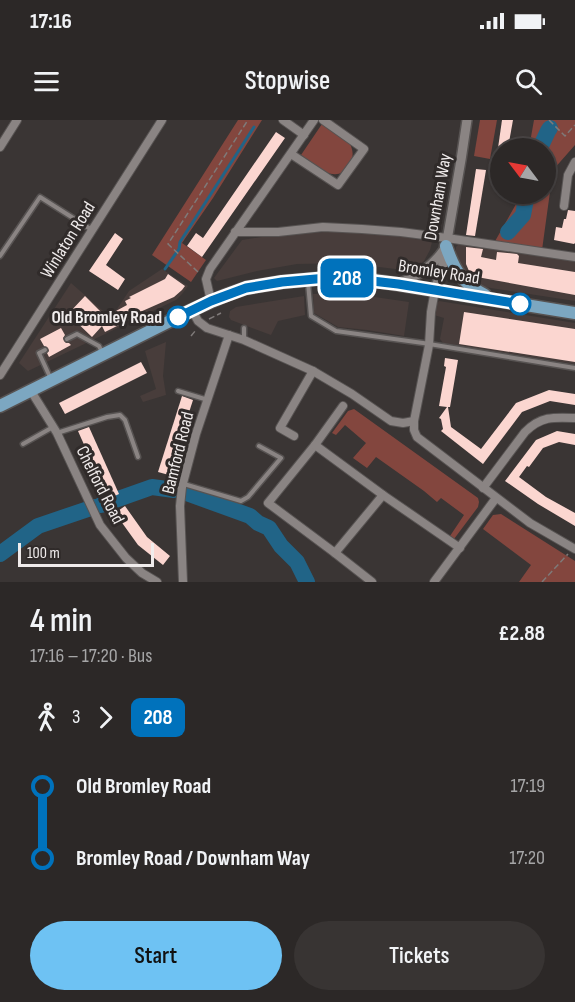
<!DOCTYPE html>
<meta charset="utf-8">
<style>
:root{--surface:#2c2827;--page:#383433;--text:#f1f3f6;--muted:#a6a6a7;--line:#484444;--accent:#6ec2f3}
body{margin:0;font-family:"Sofia Sans Condensed",sans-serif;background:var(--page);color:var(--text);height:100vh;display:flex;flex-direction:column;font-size:22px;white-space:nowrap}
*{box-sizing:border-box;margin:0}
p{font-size:20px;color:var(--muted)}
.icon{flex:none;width:33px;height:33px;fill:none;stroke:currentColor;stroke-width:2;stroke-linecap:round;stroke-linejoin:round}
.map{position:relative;height:462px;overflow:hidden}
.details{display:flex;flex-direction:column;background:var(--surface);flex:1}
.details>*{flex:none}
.badge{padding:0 12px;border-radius:9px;font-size:21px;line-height:39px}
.needle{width:39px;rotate:302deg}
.fabs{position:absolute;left:490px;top:18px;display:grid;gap:12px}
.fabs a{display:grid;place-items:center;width:66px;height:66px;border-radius:50%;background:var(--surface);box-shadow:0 2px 4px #0004,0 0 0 2px var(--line);font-size:30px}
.scale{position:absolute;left:18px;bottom:15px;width:136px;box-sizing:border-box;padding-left:6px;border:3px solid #f0ecec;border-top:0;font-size:16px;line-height:21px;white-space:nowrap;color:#f0ecec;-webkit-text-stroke:4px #302b2a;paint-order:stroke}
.map>.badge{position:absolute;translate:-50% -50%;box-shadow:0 0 0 3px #fff}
.legs{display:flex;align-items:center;gap:9px;height:66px;padding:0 30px;font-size:20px}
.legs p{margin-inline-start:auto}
.headline{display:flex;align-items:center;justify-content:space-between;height:102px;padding:0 30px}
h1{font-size:33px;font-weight:600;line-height:45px}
.action{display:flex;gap:12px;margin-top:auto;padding:12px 30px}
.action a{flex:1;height:69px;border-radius:36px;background:var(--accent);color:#111;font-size:24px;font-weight:600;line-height:69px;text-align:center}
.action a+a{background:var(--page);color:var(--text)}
ul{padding:0 30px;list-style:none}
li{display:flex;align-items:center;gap:21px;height:72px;font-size:22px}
li i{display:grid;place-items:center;width:9px;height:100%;margin:0 8px;background:currentColor}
li i::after{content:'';width:15px;height:15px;margin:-8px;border:4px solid;border-radius:50%;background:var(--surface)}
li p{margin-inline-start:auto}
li:first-child i{background:linear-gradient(#0000 50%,currentColor 0)}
li:last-child i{background:linear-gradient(currentColor 50%,#0000 0)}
.status{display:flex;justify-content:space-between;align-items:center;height:42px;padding:0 30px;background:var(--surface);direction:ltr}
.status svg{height:16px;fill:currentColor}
header{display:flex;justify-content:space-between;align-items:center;height:78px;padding:0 30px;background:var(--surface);font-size:27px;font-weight:600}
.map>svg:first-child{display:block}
.built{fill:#483d3b}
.green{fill:#83463e}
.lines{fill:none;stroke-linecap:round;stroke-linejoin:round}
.stream{stroke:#216487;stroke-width:3}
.river{stroke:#216487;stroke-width:16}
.building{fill:#fbd6d0}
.service-casing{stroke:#575352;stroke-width:7}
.minor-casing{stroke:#575352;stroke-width:10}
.tertiary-casing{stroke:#575352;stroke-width:12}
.primary-casing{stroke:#575352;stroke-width:15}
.path{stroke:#7f7a79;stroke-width:1.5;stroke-dasharray:6 3;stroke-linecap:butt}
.service{stroke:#8a8483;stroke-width:4}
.minor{stroke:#8a8483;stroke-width:8}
.tertiary{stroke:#8a8483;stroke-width:9}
.primary{stroke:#7ca7c1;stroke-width:12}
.line-1-casing{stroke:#fff;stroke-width:14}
.line-1{stroke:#0072bc;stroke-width:9}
.stop-1-dot{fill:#fff;stroke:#0072bc;stroke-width:3}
.labels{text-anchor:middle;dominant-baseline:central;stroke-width:6;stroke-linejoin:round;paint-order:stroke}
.street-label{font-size:18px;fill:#f0ecec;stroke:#302b2a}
.stop-label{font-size:18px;font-weight:bold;fill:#f0ecec;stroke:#302b2a;text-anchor:end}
</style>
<div class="status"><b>17:16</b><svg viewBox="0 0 49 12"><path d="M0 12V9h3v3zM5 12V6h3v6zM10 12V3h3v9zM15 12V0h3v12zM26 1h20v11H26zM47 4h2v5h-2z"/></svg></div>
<header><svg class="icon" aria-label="menu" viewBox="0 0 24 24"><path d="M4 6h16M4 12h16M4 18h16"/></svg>Stopwise<svg class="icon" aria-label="search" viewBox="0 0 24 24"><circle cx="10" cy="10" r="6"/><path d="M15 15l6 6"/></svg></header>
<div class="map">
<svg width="575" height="462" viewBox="0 0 575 462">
<rect width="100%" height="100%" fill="#3a3534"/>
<!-- built -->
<g class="built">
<path d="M365,110L432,122L430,130L424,141L415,148L403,150L347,143L297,144L257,151L217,161L214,158L242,120L274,115Z"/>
<path d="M460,123L575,138V181L478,166L469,161L456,137V127Z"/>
<path d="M162,149L188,166L182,174L176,180L28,251L19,243L71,163L111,198L129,171Z"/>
<path d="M313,174H354L409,182L404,216L367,210L338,207L314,193Z"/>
<path d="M304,176L305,195L278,201L271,215L231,200L229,197L230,191L236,187Z"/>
<path d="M439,181L575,203V244L443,223L440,219L444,198L434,195L436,184Z"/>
<path d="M166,222L163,256L166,275L143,282L140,276L156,269L145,231Z"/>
</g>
<!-- green -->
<g class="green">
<path d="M238,0H262L213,78L182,123L206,140L191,162L152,135Z"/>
<path d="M480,0H497L490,39L474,36Z"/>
<path d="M534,0H575V25L553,50L542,130L494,123L520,77V74H546V28H529Z"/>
<path d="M322,4L350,24C353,30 354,37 350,43C337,68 316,45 301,35Z"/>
<path d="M354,289L478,378L479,382L478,387L454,419L450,416L464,395L441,378L437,382L424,371L376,337L367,348L353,338L366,323L345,305L336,315L332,313L348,291Z"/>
<path d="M501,394L575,441V462H519L531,445L483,409L493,395Z"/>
</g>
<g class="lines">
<!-- stream -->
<path class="stream" d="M165,149L179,129L180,122L254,7"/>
<!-- river -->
<g class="river">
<path d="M540,28L548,11L550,8"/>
<path d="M508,112L523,95L527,74"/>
<path d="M181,371L250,396L258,403L269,408L281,426L297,442L307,462"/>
<path d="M101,385L152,367L174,370"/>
<path d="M0,434L38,406L94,387"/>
</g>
</g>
<!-- building -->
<g class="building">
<path d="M502,0H513L508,28H498Z"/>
<path d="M276,12L285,18L202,137L187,126L196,113L203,118Z"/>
<path d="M476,49L486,50L475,116L466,115Z"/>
<path d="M568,90L575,91V123L574,124L554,120L556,107L562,108L564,99H566Z"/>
<path d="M115,113L123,119L106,145L125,159L118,170L89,151Z"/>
<path d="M466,127L483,129L481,137L496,140L497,132L517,134L519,136L518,143L575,152V175L477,157L469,151L466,144Z"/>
<path d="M168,154L185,166L182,170L174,177L140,192L141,194L105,212L102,206L92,217L68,194L85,176L109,200L116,191L127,185L125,181L131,178L129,177L165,159Z"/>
<path d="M464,192L575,209V242L459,224Z"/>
<path d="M61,208L65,215L63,218L64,221L66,223H69L71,225L49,237L47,233L49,231L48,228L44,226L40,219Z"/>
<path d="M445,238L458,240L450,287H448L451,307L481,329L516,283L549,270L575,274V285L550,281L522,292L483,344L441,311L443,309L441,299L439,298L447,287L439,286L446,247L444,246Z"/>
<path d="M141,242L147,253L65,294L59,283Z"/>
<path d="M182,276L193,280L169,355L158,352Z"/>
<path d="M89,307L119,374L108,379L78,311Z"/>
<path d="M557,311L575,314V325L559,322L543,328L529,347L527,346L519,357L546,377L575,393V406L538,384L505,361L536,320Z"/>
<path d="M125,386L147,417L170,436L163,445L138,425L115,393Z"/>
</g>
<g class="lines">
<!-- service casing -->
<g class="service-casing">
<g id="service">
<path d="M0,136L40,77L92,110"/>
<path d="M308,163L311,196L336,211L423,223L575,248"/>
<path d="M244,208V219"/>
<path d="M67,219L77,214L99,226L102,232"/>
<path d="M45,230L39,233L50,257"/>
<path d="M178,271L208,280"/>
<path d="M57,313L107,297L120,295L125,300L138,337"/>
<path d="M23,324L53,307"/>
<path d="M184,364L241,381L248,377L281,338L259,326"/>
</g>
</g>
<!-- minor casing -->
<g class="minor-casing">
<g id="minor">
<path d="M283,0L304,15"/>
<path d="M0,27L17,0"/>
<path d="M291,34L338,65L364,29L323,0"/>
<path d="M564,86L568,55L575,42"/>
<path d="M235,112H278L323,107L362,109L401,112L447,118L575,137"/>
<path d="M435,170L431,192L429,225L414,301V310L417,317L530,403L575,429"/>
<path d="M211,181L206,159L210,149L314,0"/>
<path d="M192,190L198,201L207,208L244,220L313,251L352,274L391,301L403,303L414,301"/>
<path d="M0,255L162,0"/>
<path d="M31,271L57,313L100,405L126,438L142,453L157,462"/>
<path d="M343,286L315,325L268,383L335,433L383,375"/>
<path d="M294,316L280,308L313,251"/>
<path d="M315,325L383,375L460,428"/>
<path d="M483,368L525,312C541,296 554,297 575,298"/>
<path d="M335,433L372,462"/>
<path d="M183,462L180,386L182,367L196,314L229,215"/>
<path d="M434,462L496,378"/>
</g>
</g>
<!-- tertiary casing -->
<g class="tertiary-casing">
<g id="tertiary">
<path d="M398,164C417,156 431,148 443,131"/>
<path d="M435,170L442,149L461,40L467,0"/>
</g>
</g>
<!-- primary casing -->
<g class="primary-casing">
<g id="primary">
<path d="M446,126C454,150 462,163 485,175"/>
<path d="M0,286L192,190L226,175L246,168L282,162L338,157L371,160L575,193"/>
</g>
</g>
<!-- path -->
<g class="path">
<path d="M549,0L565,16L575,5"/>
<path d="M198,152L168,124L248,0"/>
<path d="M209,199L221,193"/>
<path d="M191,216L196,210"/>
<path d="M542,462L568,434"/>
</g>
<!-- service -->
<use href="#service" class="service"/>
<!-- minor -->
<use href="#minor" class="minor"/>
<!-- tertiary -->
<use href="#tertiary" class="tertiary"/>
<!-- primary -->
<use href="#primary" class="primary"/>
</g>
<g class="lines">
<!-- line-1 casing -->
<g class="line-1-casing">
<path id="line-1" d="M178,197L211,181L246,168L282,162L338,157L398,164L520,184"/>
</g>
<!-- line-1 -->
<use href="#line-1" class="line-1"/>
</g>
<!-- markers -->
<g class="stop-1-dot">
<circle cx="520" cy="184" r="10"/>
<circle cx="178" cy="197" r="10"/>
</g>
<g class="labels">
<!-- street labels -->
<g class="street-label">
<text transform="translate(438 77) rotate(-80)">Downham Way</text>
<text transform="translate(68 120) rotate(-58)">Winlaton Road</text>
<text transform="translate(439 152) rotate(9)">Bromley Road</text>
<text transform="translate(178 333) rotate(-76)">Bamford Road</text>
<text transform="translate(100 365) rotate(63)">Chelford Road</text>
</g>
<!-- stop labels -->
<g class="stop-label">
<text x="162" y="197">Old Bromley Road</text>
</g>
</g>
</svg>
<div class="fabs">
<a><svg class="needle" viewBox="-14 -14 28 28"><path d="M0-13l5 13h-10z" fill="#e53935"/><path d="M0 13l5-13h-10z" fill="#a6a6a7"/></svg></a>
</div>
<div class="scale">100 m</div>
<b class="badge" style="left:347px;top:158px;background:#0072bc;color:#fff">208</b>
</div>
<section class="details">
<div class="headline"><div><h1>4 min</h1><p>17:16 – 17:20 · Bus</p></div><b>£2.88</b></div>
<div class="legs"><svg class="icon" aria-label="walk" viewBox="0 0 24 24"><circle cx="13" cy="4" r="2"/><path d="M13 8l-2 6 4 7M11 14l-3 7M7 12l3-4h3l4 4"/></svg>3<svg class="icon" aria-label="forward" viewBox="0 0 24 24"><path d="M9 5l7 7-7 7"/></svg><b class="badge" style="background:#0072bc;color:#fff">208</b></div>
<ul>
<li><i style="color:#0072bc"></i><b>Old Bromley Road</b><p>17:19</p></li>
<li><i style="color:#0072bc"></i><b>Bromley Road / Downham Way</b><p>17:20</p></li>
</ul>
<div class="action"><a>Start</a><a>Tickets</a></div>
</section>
